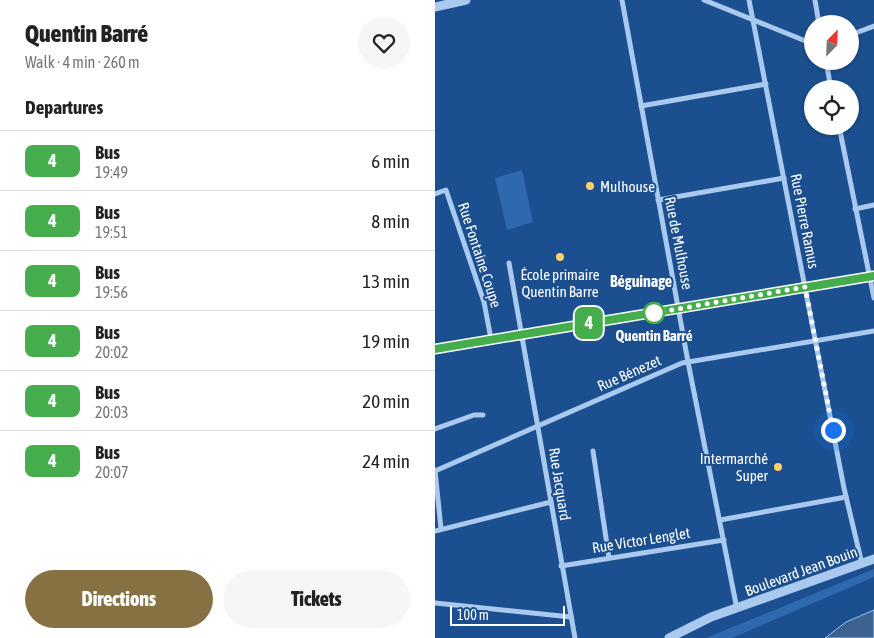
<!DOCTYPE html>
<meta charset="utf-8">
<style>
:root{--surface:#fff;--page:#f6f6f6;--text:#222;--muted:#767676;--line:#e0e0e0;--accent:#857141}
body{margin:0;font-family:"Asap Condensed",sans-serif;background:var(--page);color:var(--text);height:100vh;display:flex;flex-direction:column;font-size:19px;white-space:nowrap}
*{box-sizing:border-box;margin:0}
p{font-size:16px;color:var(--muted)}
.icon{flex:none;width:28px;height:28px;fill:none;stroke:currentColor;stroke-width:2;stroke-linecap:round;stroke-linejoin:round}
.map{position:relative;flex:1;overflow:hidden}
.details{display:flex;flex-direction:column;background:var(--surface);width:435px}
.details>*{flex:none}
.badge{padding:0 10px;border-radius:8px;font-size:18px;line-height:32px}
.needle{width:32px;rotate:23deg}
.controls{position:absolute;left:369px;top:15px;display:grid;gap:10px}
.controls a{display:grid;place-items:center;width:55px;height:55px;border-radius:50%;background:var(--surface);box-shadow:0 1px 4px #0004;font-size:25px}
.scale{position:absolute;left:15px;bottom:12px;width:115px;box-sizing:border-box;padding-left:5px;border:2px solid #fff;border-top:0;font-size:14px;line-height:18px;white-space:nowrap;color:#fff;-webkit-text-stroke:4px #1b4f8f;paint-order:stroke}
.you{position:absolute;width:25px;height:25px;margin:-12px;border:4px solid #fff;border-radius:50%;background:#1a73e8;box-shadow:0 0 0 8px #1a73e833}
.map>.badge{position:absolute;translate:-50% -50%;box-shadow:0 0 0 2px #fff}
h2{padding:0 25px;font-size:19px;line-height:45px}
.round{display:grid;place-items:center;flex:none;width:52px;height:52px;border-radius:26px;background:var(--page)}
.summary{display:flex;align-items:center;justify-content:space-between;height:85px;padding:0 25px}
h1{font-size:24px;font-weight:800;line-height:38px}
.cta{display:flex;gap:10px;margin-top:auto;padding:10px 25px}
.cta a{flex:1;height:58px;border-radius:30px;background:var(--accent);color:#fff;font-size:20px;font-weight:800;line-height:58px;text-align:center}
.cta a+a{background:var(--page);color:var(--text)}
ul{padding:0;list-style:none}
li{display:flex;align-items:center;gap:15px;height:60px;padding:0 25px;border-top:1px solid var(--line)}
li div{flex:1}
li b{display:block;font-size:19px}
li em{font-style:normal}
li .badge{min-width:55px;font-weight:700;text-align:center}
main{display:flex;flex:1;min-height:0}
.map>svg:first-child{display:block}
.green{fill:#2e69ad}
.water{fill:#3c6290;stroke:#9cc4f0}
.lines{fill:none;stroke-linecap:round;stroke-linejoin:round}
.minor{stroke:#a9c9ee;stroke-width:5}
.tertiary{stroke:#a9c9ee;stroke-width:9}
.line-casing{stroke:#fff;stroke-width:11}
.line{stroke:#45ad4c;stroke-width:8}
.walk{stroke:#fff;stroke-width:5;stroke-dasharray:0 9}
.poi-dot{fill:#ffd166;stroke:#1b4f8f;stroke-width:2}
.stop-dot{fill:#fff;stroke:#45ad4c;stroke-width:2.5}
.labels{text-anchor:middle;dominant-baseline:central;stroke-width:4;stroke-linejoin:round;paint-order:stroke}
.poi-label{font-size:15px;fill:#fff;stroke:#1b4f8f;text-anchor:start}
.street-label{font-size:15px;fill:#fff;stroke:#1b4f8f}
.stop-label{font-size:15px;font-weight:bold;fill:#fff;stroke:#1b4f8f}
.neighbourhood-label{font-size:16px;font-weight:bold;fill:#fff;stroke:#1b4f8f}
</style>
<main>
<section class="details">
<div class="summary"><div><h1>Quentin Barré</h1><p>Walk · 4 min · 260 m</p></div><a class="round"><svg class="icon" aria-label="heart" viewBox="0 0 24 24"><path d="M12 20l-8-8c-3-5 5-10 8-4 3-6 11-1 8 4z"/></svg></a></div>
<h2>Departures</h2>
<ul>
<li><span class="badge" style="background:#45ad4c;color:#fff">4</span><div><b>Bus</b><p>19:49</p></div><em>6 min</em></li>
<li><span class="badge" style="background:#45ad4c;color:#fff">4</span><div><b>Bus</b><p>19:51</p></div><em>8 min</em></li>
<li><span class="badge" style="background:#45ad4c;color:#fff">4</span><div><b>Bus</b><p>19:56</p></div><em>13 min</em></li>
<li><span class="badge" style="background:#45ad4c;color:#fff">4</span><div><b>Bus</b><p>20:02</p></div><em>19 min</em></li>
<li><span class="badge" style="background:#45ad4c;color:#fff">4</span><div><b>Bus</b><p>20:03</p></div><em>20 min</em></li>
<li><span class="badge" style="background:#45ad4c;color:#fff">4</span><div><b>Bus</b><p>20:07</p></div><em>24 min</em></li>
</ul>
<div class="cta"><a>Directions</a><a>Tickets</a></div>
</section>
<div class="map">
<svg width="439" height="638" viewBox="0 0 439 638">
<rect width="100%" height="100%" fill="#1b4f8f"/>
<!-- green -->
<g class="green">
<path d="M87,170L98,222L72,230L60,178Z"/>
<path d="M439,569V577L297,638H271Z"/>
</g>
<!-- water -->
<path class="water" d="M439,610V638H390L411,622Z"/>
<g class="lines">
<!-- minor -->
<g class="minor">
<path d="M187,0L253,362L302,609"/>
<path d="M269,0L378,44"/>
<path d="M314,0L409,488L427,564"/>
<path d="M380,0L384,24"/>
<path d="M415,35L439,26"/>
<path d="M391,61L396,89"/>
<path d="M206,106L331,84"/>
<path d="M404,126L439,298"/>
<path d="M0,194L11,190L49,302L56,339"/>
<path d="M223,200L349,178"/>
<path d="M420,209L439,205"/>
<path d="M74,263L140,638"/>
<path d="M0,349L439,276"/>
<path d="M0,429L39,415H48"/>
<path d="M158,451L174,558"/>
<path d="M0,470L6,529"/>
<path d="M0,471L247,363L439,331"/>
<path d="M285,520L411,497"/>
<path d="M0,531L116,502"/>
<path d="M126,566L289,540"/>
<path d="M0,603L136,617"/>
</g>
<!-- tertiary -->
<g class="tertiary">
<path d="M0,7L31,0"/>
<path d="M234,638L276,617L439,559"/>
</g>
</g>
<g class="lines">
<!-- line casing -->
<g class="line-casing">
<path id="line" d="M0,349L439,276"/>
</g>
<!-- line -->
<use href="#line" class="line"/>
<!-- walk -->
<path class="walk" d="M219,313L370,287L398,430"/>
</g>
<!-- markers -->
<g class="poi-dot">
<circle cx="155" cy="186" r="5"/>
<circle cx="125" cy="257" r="5"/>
<circle cx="343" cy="467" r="5"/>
</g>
<circle class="stop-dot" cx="219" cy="313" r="10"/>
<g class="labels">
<!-- poi labels -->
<g class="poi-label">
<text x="165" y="186">Mulhouse</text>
<text x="125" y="274" text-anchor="middle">École primaire<tspan x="125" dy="17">Quentin Barre</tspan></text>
<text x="333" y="458" text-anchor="end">Intermarché<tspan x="333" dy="17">Super</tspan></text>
</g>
<!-- street labels -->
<g class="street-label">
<text transform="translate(370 221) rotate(79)">Rue Pierre Ramus</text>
<text transform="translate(244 243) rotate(79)">Rue de Mulhouse</text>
<text transform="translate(45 255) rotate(72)">Rue Fontaine Coupe</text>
<text transform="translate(194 373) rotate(-24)">Rue Bénezet</text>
<text transform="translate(125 484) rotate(81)">Rue Jacquard</text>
<text transform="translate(206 540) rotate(-9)">Rue Victor Lenglet</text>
<text transform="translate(366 571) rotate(-20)">Boulevard Jean Bouin</text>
</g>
<!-- stop labels -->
<g class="stop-label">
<text x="219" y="335">Quentin Barré</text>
</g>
<!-- neighbourhood labels -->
<g class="neighbourhood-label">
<text x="206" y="281">Béguinage</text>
</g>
</g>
</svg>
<div class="controls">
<a><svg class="needle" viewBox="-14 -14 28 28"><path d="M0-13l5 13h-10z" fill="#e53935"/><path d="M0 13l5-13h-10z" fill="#767676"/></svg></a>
<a><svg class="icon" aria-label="locate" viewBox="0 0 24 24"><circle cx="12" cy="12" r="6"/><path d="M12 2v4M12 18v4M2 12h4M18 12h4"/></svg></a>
</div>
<div class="scale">100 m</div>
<div class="you" style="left:398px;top:430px"></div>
<b class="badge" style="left:154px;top:323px;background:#45ad4c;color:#fff">4</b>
</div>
</main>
